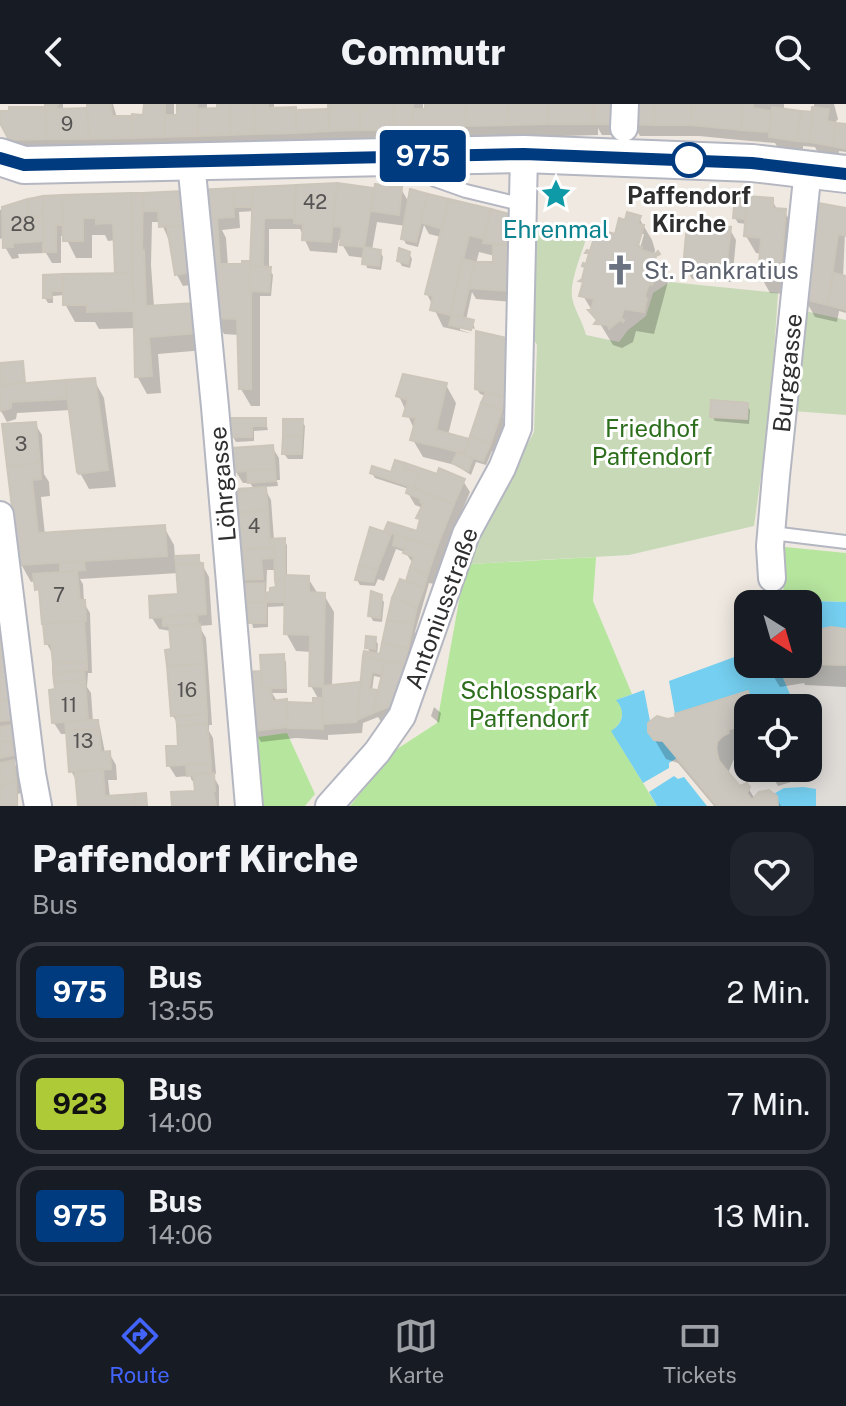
<!DOCTYPE html>
<html lang="de">
<meta charset="utf-8">
<style>
:root{--surface:#171b24;--page:#20242c;--text:#f1f3f6;--muted:#9ea1a6;--line:#363941;--accent:#4264fb}
body{margin:0;font-family:"Public Sans",sans-serif;background:var(--page);color:var(--text);height:100vh;display:flex;flex-direction:column;font-size:30px;white-space:nowrap}
*{box-sizing:border-box;margin:0}
p{font-size:26px;color:var(--muted)}
.icon{flex:none;width:44px;height:44px;fill:none;stroke:currentColor;stroke-width:2;stroke-linecap:round;stroke-linejoin:round}
.map{position:relative;height:702px;overflow:hidden}
.sheet{display:flex;flex-direction:column;background:var(--surface);flex:1}
.sheet>*{flex:none}
.badge{padding:0 16px;border-radius:6px;font-size:28px;line-height:52px}
.needle{width:52px;rotate:143deg}
.fabs{position:absolute;left:734px;top:486px;display:grid;gap:16px}
.fabs a{display:grid;place-items:center;width:88px;height:88px;border-radius:16px;background:var(--surface);box-shadow:0 4px 20px #0003;font-size:40px}
.map>.badge{position:absolute;translate:-50% -50%;box-shadow:0 0 0 4px #fff}
.round{display:grid;place-items:center;flex:none;width:84px;height:84px;border-radius:24px;background:var(--page)}
.summary{display:flex;align-items:center;justify-content:space-between;height:136px;padding:0 32px}
h1{font-size:38px;font-weight:800;line-height:60px}
ul{padding:0;list-style:none}
li{display:flex;align-items:center;gap:24px;height:100px;margin:0 16px 12px;padding:0 16px;border:4px solid var(--line);border-radius:24px}
li div{flex:1}
li b{display:block;font-size:30px}
li em{font-style:normal}
li .badge{min-width:88px;font-weight:700;text-align:center}
header{display:flex;justify-content:space-between;align-items:center;height:104px;padding:0 32px;background:var(--surface);font-size:36px;font-weight:800}
.tab-bar{display:flex;justify-content:space-around;align-items:center;height:112px;border-top:2px solid var(--line);background:var(--surface);font-size:22px;color:var(--muted)}
.tab-bar a{display:grid;justify-items:center;gap:4px}
.tab-bar .selected{color:var(--accent)}
.map>svg:first-child{display:block}
.green{fill:#b6e59e}
.cemetery{fill:#c8d9b8}
.plaza{fill:#dfdcd8}
.water{fill:#75cff0}
.shadow{fill:#0003;fill-rule:evenodd}
.building{fill:#cbc7bf;stroke:#cbc5ba;stroke-width:2}
.lines{fill:none;stroke-linecap:round;stroke-linejoin:round}
.lane-casing{stroke:#b4b7c1;stroke-width:16}
.street-casing{stroke:#b4b7c1;stroke-width:30}
.secondary-casing{stroke:#b4b7c1;stroke-width:40}
.lane{stroke:#fff;stroke-width:12}
.street{stroke:#fff;stroke-width:26}
.secondary{stroke:#fff;stroke-width:36}
.line-casing{stroke:#fff;stroke-width:18}
.line{stroke:#003b80;stroke-width:12}
.stop-dot{fill:#fff;stroke:#003b80;stroke-width:4}
.labels{text-anchor:middle;dominant-baseline:central;stroke-width:6;stroke-linejoin:round;paint-order:stroke}
.number-label{font-size:20px;fill:#555452}
.stop-label{font-size:24px;font-weight:bold;fill:#2e2e2e;stroke:#fff}
.culture-label{font-size:24px;fill:#0d838f;stroke:#fff}
.worship-label{font-size:24px;fill:#5b616d;stroke:#fff;text-anchor:start}
.street-label{font-size:24px;fill:#2e2e2e;stroke:#fff}
.park-label{font-size:24px;fill:#2c6e1b;stroke:#fff}
</style>
<header><svg class="icon" aria-label="back" viewBox="0 0 24 24"><path d="M15 5l-7 7 7 7"/></svg>Commutr<svg class="icon" aria-label="search" viewBox="0 0 24 24"><circle cx="10" cy="10" r="6"/><path d="M15 15l6 6"/></svg></header>
<div class="map">
<svg width="846" height="702" viewBox="0 0 846 702">
<rect width="100%" height="100%" fill="#efe9e1"/>
<!-- green -->
<g class="green">
<path d="M785,443L846,449V498L783,496Z"/>
<path d="M596,453L593,497L632,590L617,596C626,609 622,618 612,628L657,702H350L394,647L437,619L462,480L470,460Z"/>
<path d="M287,629L315,690L305,702H262L251,634Z"/>
</g>
<!-- cemetery -->
<g class="cemetery">
<path d="M532,125L586,135C581,152 570,176 572,193C574,206 583,218 586,231L619,238L628,226L646,212L653,189L670,178L778,189L770,307L754,422L629,451L470,460L485,420L534,328L537,241L527,224Z"/>
<path d="M800,206L846,216V311L793,307Z"/>
</g>
<!-- plaza -->
<path class="plaza" d="M777,560L846,561V702H816V686L784,684L775,689L765,686L752,696L747,689L750,683L747,679L740,682L719,657L717,638L729,629L728,626L741,621L743,626L748,625V664H776L783,668L816,663L813,637L808,629V604H796Z"/>
<!-- water -->
<g class="water">
<path d="M783,496L846,498V525L808,528V500H784Z"/>
<path d="M748,548V560H777L796,604H753L747,587L675,610L669,577Z"/>
<path d="M644,586L650,617C644,628 651,637 663,637L677,654L669,659V664L643,679L611,627C623,620 626,607 616,596Z"/>
<path d="M674,672L678,675L684,673L707,702H657L649,688Z"/>
<path d="M804,683L816,685V702H778L775,689L784,684Z"/>
</g>
<!-- shadow -->
<g class="shadow">
<path d="M47,0H63V7L90,6L89,0H113L117,14L145,13L146,0H174V13H179L180,0H207V7L219,6V0H274V6L330,7L331,0H423V7H427L428,0H625V31H602L598,24V31L422,36L406,42L391,16L387,18L398,37L18,47L0,15V9L11,8V5H47Z"/>
<path d="M634,0H784V7L814,10V0H834L838,15L834,20L846,22V48L839,47L838,53L818,49L815,43L803,42V47L778,44L775,39L750,37L699,32H640L633,20Z"/>
<path d="M337,82L376,86L401,85L410,100L508,112L515,124L513,198L476,195L472,188L466,216L472,217L475,225L460,221V226L473,230L443,223L427,190L441,133L429,130L424,121L418,143L406,140L403,134L406,122L377,118L372,146L380,147L383,153L381,166L367,164L365,154L349,152L339,135L337,149L310,147L300,125H269V165L273,171L271,192H260V302H251L241,285L239,231L224,230L214,213L200,88ZM255,107L253,159L228,162L226,134L222,126L240,124L239,108ZM479,148L495,152V160H476Z"/>
<path d="M181,89L198,180L183,182L177,171L171,134H168L161,118H152L151,161L154,203L194,201L205,246L158,250L161,289L147,290L137,272L136,224L99,225L95,218H75L65,200V191L53,192V199H48L45,194V173L117,172L116,136L108,137L105,131H92V154H76L65,132H61V159H52L46,149L18,150L19,154L12,155L5,143V133L0,135V106L43,94Z"/>
<path d="M737,93L772,96L778,107H784L795,125L789,190L770,189L760,171L762,150L756,149L746,132L747,120L738,119L735,114Z"/>
<path d="M846,106L843,174H846V209L839,207L837,218L815,213L805,195Z"/>
<path d="M639,114L652,136L655,146L654,151L669,174L654,230L636,227L633,238L622,244L613,241L582,190L607,138L616,132L626,118ZM639,130H644L638,152L634,151Z"/>
<path d="M729,124L736,136L732,178L692,175L685,163Z"/>
<path d="M409,149L412,155L410,164L402,162L399,157Z"/>
<path d="M505,236L509,241L507,299L503,313L507,319L497,349L492,347L486,361L476,358L471,371L455,361L423,353L413,336L415,327L399,292L446,281L456,299L448,331L468,337L469,340L486,292L480,290L477,285Z"/>
<path d="M22,259L26,281L94,276L104,294L116,383L89,385L79,367L71,306L17,309L16,315L7,318L1,307L0,283H4L2,280Z"/>
<path d="M747,301L750,306L749,320L715,317L712,312Z"/>
<path d="M232,316H265L268,326L254,327V337L236,338L233,333Z"/>
<path d="M302,317L305,322L303,355H288L284,350Z"/>
<path d="M35,320L42,331L44,370L49,378L50,392L41,393L45,431L164,423L174,441L175,454L198,453L209,473L212,521L199,522L206,534L212,621H209V627L213,634L216,670H212L219,682V702H174L197,688L196,676L192,677L190,672L176,673L169,662L180,644L179,622L173,612L171,527L159,525L152,514L180,492L179,469L80,475L83,480L84,499L90,509L92,569H88L87,583L91,589L93,618H97L100,623L105,649H109L116,661L117,676H108L110,694L144,691L148,702H80L78,679L71,667L68,630H61L54,619L57,587L54,553L47,540L42,494L36,477L31,478L21,460Z"/>
<path d="M272,343L279,354L280,376H277L278,382L264,383L271,396L274,436H284L287,441V473L308,474L318,490L324,491L334,508L332,583L362,582L366,549L371,550L367,543L375,535L378,540L377,552L381,553L414,461L405,448L396,445L384,477L378,475L375,482L360,481L357,476L389,421L418,430L421,418L419,414L423,404L415,401L408,389L409,385L375,374L372,369L438,373L463,377L470,388L449,438L434,480L429,479L415,528L418,535L402,611L382,619L378,613L363,619L362,629L328,631V636L296,634L261,638L254,626L260,569L283,552L286,558L287,589H272L277,597L315,601L319,596L311,582L312,548L296,547L286,529V502L268,503V523L253,524L249,503L244,498L246,482L243,476V445L238,387L254,385L250,379H243L236,368ZM267,466H277L278,485L266,491ZM374,572L383,574L379,594L372,587Z"/>
<path d="M380,493L384,498L382,518L373,517L370,511Z"/>
<path d="M0,523L14,627L16,656L13,657L20,670L21,689L18,690V702H0Z"/>
<path d="M846,527V583L805,581L804,579L780,583L766,560H808V530Z"/>
<path d="M747,590L755,604H748V646L740,649L741,652L734,655L728,669L740,685L748,684L755,695L776,693L781,702H714L678,659L666,655L652,631L655,616L678,614Z"/>
<path d="M434,603L441,609L439,619L431,612Z"/>
<path d="M768,664H796L801,675L778,682Z"/>
</g>
<!-- building -->
<g class="building">
<path d="M45,0H58L55,5L88,4L89,35H47Z"/>
<path d="M87,0H111L112,12H132V34L89,35Z"/>
<path d="M144,0H165V33L132,34V10L143,11Z"/>
<path d="M177,0H197V32L165,33V11H177Z"/>
<path d="M217,0H230L231,31L198,32V5L217,4Z"/>
<path d="M230,0H254V30L231,31Z"/>
<path d="M254,0H268V4L296,3V29L254,30Z"/>
<path d="M328,0H360V26L329,27Z"/>
<rect x="360" y="0" width="34" height="26"/>
<path d="M394,0H413V25L394,26Z"/>
<path d="M425,0H466V22L413,25V5H425Z"/>
<path d="M466,0H508V21L466,22Z"/>
<path d="M508,0H549L548,20L508,21Z"/>
<path d="M549,0H592V20H548Z"/>
<rect x="594" y="0" width="26" height="20"/>
<path d="M632,0H654V21L631,20Z"/>
<rect x="654" y="0" width="37" height="21"/>
<path d="M691,0H743L741,26L691,21Z"/>
<path d="M743,0H753V4L772,7L769,28L741,26Z"/>
<path d="M9,3H45L47,35L9,36L0,19V7H9Z"/>
<path d="M772,3L801,7L797,37L769,33Z"/>
<path d="M812,3L829,5L827,17L836,19L833,42L809,38Z"/>
<path d="M328,5L329,27L296,29V6Z"/>
<path d="M801,7L813,8L809,38L797,37Z"/>
<path d="M836,19L846,20V45L833,42Z"/>
<path d="M337,79L331,138L302,136L303,120L294,119L296,81Z"/>
<path d="M337,79L374,84L364,143L340,141L342,123L333,122Z"/>
<path d="M375,80L402,83L399,111L371,107Z"/>
<path d="M296,81L294,114H264L263,163L250,162L253,83Z"/>
<path d="M253,83V103H234L233,84Z"/>
<path d="M233,84L234,113L200,115L198,86Z"/>
<path d="M410,85L428,90L416,138L401,135Z"/>
<path d="M182,87L186,121L159,123L158,107H144L143,89Z"/>
<path d="M131,89H143L142,146H144L146,202L195,199L197,229L149,233L152,272L135,273Z"/>
<path d="M131,89L132,169L115,170L113,119L96,120V114H83V137H63L62,91Z"/>
<path d="M428,90L449,95L442,125L420,118Z"/>
<path d="M62,91L63,121H56V148H43V92Z"/>
<path d="M735,91L747,92L745,115L733,114Z"/>
<path d="M43,92V112L27,113L28,95Z"/>
<path d="M747,92L773,94V104L786,105L780,174L758,172L761,134L744,132Z"/>
<path d="M28,95L27,113L43,112V137L13,139V143L3,144L2,103Z"/>
<path d="M449,95L491,105L484,135L469,131L450,211L430,206L433,192L425,190Z"/>
<path d="M813,98L846,104V132L838,130L828,201L803,195Z"/>
<path d="M491,105L509,110V141L483,139Z"/>
<path d="M627,108L641,112L638,120L644,121L638,142L642,143L641,146L655,150L658,147L660,150L656,152L653,164L656,166V168L652,167L649,177L653,178L652,181L649,180L645,192L647,195L644,208L624,205L621,214L624,216L623,218L620,216L609,225L608,221L594,220L597,216L588,206H591L594,195L579,192L583,178L579,177L582,175L585,163L582,162L583,159L586,160L589,149H585L587,146L590,147L594,134L592,131L595,129L596,133L605,135L608,128L615,130L619,114L625,116Z"/>
<path d="M217,114L220,160H242V157H251V285H239L237,215L212,214L200,115Z"/>
<path d="M687,119L731,123L726,167L683,164Z"/>
<path d="M186,121L192,168L175,171L167,123Z"/>
<path d="M493,141H509L508,187L467,184L475,158H493Z"/>
<path d="M364,143L381,146L379,162L362,160Z"/>
<path d="M399,144L410,148L408,160L397,157Z"/>
<path d="M463,155L475,158L462,214L450,211Z"/>
<path d="M250,162L271,163L269,188L250,187Z"/>
<path d="M132,169L134,207L87,208V201H63V170Z"/>
<path d="M834,169L846,172V206L828,201Z"/>
<path d="M63,170V187H51L52,194H43V171Z"/>
<path d="M452,211L474,216L471,226L449,221Z"/>
<path d="M476,227L507,234L505,293L475,285Z"/>
<path d="M23,257L25,279L0,281V259Z"/>
<path d="M403,270L447,279L436,326L469,335L464,349L410,336L416,314L403,312L408,296L396,292Z"/>
<path d="M95,274L108,366L79,370L77,368L65,276Z"/>
<path d="M65,276L67,295L11,298V304L0,307V281Z"/>
<path d="M486,288L505,293L502,306L481,299Z"/>
<path d="M711,296L748,299L747,315L710,313Z"/>
<path d="M481,299L502,306L491,339L470,332Z"/>
<path d="M230,314H266V322H252V333H231Z"/>
<path d="M283,315H303L302,332L283,333Z"/>
<path d="M36,318L40,359L7,362L2,320Z"/>
<path d="M302,332L301,350H282L283,333Z"/>
<path d="M470,332L491,339L483,357L464,351Z"/>
<path d="M273,341L275,365L234,368L232,344Z"/>
<path d="M457,349L473,354L468,367L452,359Z"/>
<path d="M395,356L405,359L403,364L419,369L414,384L370,369L372,362L391,368Z"/>
<path d="M40,359L41,375L32,376L38,429L165,421L167,452L19,461L7,362Z"/>
<path d="M405,359L437,370L439,364L465,375L454,400L414,384L419,369L403,364Z"/>
<path d="M275,365L276,377L248,379L247,367Z"/>
<path d="M408,382L454,400L437,443L384,427L388,418L417,427L420,415L416,414L423,400L420,398L421,395L406,389Z"/>
<path d="M266,383L268,406L238,409L236,385Z"/>
<path d="M268,406L270,444L241,445L238,409Z"/>
<path d="M370,423L391,430L377,466L359,461Z"/>
<path d="M395,431L408,435L405,445L393,441Z"/>
<path d="M285,434V475L275,476L274,444H270L269,435Z"/>
<path d="M408,435L437,443L428,470L410,464L414,453L403,449Z"/>
<path d="M274,444L275,454L261,455L263,475L241,476L239,446Z"/>
<path d="M199,451V460L176,461L175,452Z"/>
<path d="M84,457L85,466L60,468V459Z"/>
<path d="M203,459L206,510L150,514L149,492L178,490L176,461Z"/>
<path d="M359,461L377,466L373,478L355,476Z"/>
<path d="M410,464L428,470L424,484L406,477Z"/>
<path d="M77,467L80,496H85L86,517L42,520L39,485L35,486L33,470Z"/>
<path d="M285,471L309,472V488L325,489L323,583L309,582L310,531L284,530Z"/>
<path d="M285,475V498H265L264,489L270,488V484L276,483L275,476Z"/>
<path d="M400,475L424,484L417,503L392,494Z"/>
<path d="M264,479L265,498L242,499L241,480Z"/>
<path d="M371,487L382,491L380,514L368,512Z"/>
<path d="M392,494L417,503L413,521L387,516Z"/>
<path d="M266,498V519H248L247,499Z"/>
<path d="M197,511L198,520L163,522V513Z"/>
<path d="M387,516L413,521L408,545L382,539Z"/>
<path d="M84,517L87,558L53,560L51,540H45L43,520Z"/>
<path d="M198,520H200L204,560L167,562L165,546L171,545L169,522Z"/>
<path d="M0,521H2L6,562H0Z"/>
<path d="M831,523L846,525V561L808,560V528Z"/>
<path d="M366,532L376,533L375,545L365,544Z"/>
<path d="M382,539L408,545L404,561L363,552L364,547L380,550Z"/>
<path d="M284,550L285,584H262L260,551Z"/>
<path d="M363,552L385,557L382,570L372,568L369,585L377,586V592L373,609L357,616Z"/>
<path d="M385,557L404,561L396,600L373,609Z"/>
<path d="M87,558V566L53,569V560Z"/>
<path d="M204,560L207,610L171,612L167,562Z"/>
<path d="M0,562H6L10,596L0,597Z"/>
<path d="M84,567L85,576L54,578L53,569Z"/>
<path d="M261,567L262,584H271L272,597L287,595L288,623L252,627L247,568Z"/>
<path d="M85,576L88,616L52,619L49,586L55,585L54,578Z"/>
<path d="M361,578L356,618L323,620V582Z"/>
<path d="M748,587L753,604H748V625L743,626L741,621L728,626L729,629L722,632L717,638L716,645L719,657L740,682L747,679L750,683L747,689L752,696L759,688L769,686L777,692L778,702H717L663,637L654,636L648,628V619L657,612L668,615L676,613L675,610Z"/>
<path d="M313,594H322L323,625L288,624L287,598L313,599Z"/>
<path d="M10,596L12,616L0,617V597Z"/>
<path d="M207,610V620L177,622L176,612Z"/>
<path d="M88,616H98L99,625L66,627L65,618Z"/>
<path d="M207,620L211,659L167,662L166,642H178L177,622Z"/>
<path d="M12,621L14,637L0,638V623Z"/>
<path d="M99,625L101,648L110,647L111,665L69,668L66,627Z"/>
<path d="M13,637L14,651L0,654V638Z"/>
<path d="M14,656L16,677L0,682V659Z"/>
<path d="M211,659V668L187,672L186,661Z"/>
<path d="M103,665L105,692L135,690L136,702H78L75,668Z"/>
<path d="M214,669L215,687H213L216,702H172L171,688L195,687L193,670Z"/>
<path d="M16,677L17,702H0V682Z"/>
<path d="M146,689L147,702H136L135,690Z"/>
</g>
<g class="lines">
<!-- lane casing -->
<g class="lane-casing">
<g id="lane">
<path d="M417,60L435,76L466,87L524,101"/>
<path d="M772,429L846,438"/>
</g>
</g>
<!-- street casing -->
<g class="street-casing">
<g id="street">
<path d="M624,24L625,0"/>
<path d="M191,58L215,303L249,702"/>
<path d="M0,411L32,670L38,702"/>
<path d="M772,474L770,442L776,372L808,65"/>
<path d="M329,702L377,648L402,612L466,430L502,364L518,324L524,50"/>
</g>
</g>
<!-- secondary casing -->
<g class="secondary-casing">
<path id="secondary" d="M0,53L24,61L524,50L752,59L846,70"/>
</g>
<!-- lane -->
<use href="#lane" class="lane"/>
<!-- street -->
<use href="#street" class="street"/>
<!-- secondary -->
<use href="#secondary" class="secondary"/>
</g>
<g class="lines">
<!-- line casing -->
<g class="line-casing">
<path id="line" d="M0,54L24,61L524,50L752,59L846,70"/>
</g>
<!-- line -->
<use href="#line" class="line"/>
</g>
<!-- icons -->
<defs>
<g id="sight-bare" transform="scale(2.4)"><path d="M0-6L1.8-2.2L6-1.7L2.9 1.2L3.7 5.4L0 3.3L-3.7 5.4L-2.9 1.2L-6-1.7L-1.8-2.2Z" fill="#0f9aa8" stroke="#fff" stroke-width="2.5" paint-order="stroke"/></g>
<g id="church-bare" transform="scale(2.4)"><path d="M-1.2-6h2.4v3.5h3.3v2.4h-3.3V6h-2.4V-.1h-3.3v-2.4h3.3Z" fill="#6b7280" stroke="#fff" stroke-width="2.5" paint-order="stroke"/></g>
</defs>
<g fill-rule="evenodd">
<use href="#sight-bare" x="556" y="90"/>
<use href="#church-bare" x="620" y="166"/>
</g>
<!-- markers -->
<circle class="stop-dot" cx="689" cy="56" r="16"/>
<g class="labels">
<!-- number labels -->
<g class="number-label">
<text x="67" y="20">9</text>
<text x="315" y="98">42</text>
<text x="23" y="120">28</text>
<text x="21" y="340">3</text>
<text x="254" y="422">4</text>
<text x="59" y="491">7</text>
<text x="187" y="586">16</text>
<text x="69" y="601">11</text>
<text x="83" y="637">13</text>
</g>
<!-- stop labels -->
<g class="stop-label">
<text x="689" y="91">Paffendorf<tspan x="689" dy="28">Kirche</tspan></text>
</g>
<!-- culture labels -->
<g class="culture-label">
<text x="556" y="125">Ehrenmal</text>
</g>
<!-- worship labels -->
<g class="worship-label">
<text x="644" y="166">St. Pankratius</text>
</g>
<!-- street labels -->
<g class="street-label">
<text transform="translate(787 269) rotate(-84)">Burggasse</text>
<text transform="translate(222 380) rotate(-95)">Löhrgasse</text>
<text transform="translate(441 504) rotate(-70)">Antoniusstraße</text>
</g>
<!-- park labels -->
<g class="park-label">
<text x="652" y="324">Friedhof<tspan x="652" dy="28">Paffendorf</tspan></text>
<text x="529" y="586">Schlosspark<tspan x="529" dy="28">Paffendorf</tspan></text>
</g>
</g>
</svg>
<div class="fabs">
<a><svg class="needle" viewBox="-14 -14 28 28"><path d="M0-13l5 13h-10z" fill="#e53935"/><path d="M0 13l5-13h-10z" fill="#9ea1a6"/></svg></a>
<a><svg class="icon" aria-label="locate" viewBox="0 0 24 24"><circle cx="12" cy="12" r="6"/><path d="M12 2v4M12 18v4M2 12h4M18 12h4"/></svg></a>
</div>
<b class="badge" style="left:423px;top:52px;background:#003b80;color:#fff">975</b>
</div>
<section class="sheet">
<div class="summary"><div><h1>Paffendorf Kirche</h1><p>Bus</p></div><a class="round"><svg class="icon" aria-label="heart" viewBox="0 0 24 24"><path d="M12 20l-8-8c-3-5 5-10 8-4 3-6 11-1 8 4z"/></svg></a></div>
<ul>
<li><span class="badge" style="background:#003b80;color:#fff">975</span><div><b>Bus</b><p>13:55</p></div><em>2 Min.</em></li>
<li><span class="badge" style="background:#aecb37;color:#111">923</span><div><b>Bus</b><p>14:00</p></div><em>7 Min.</em></li>
<li><span class="badge" style="background:#003b80;color:#fff">975</span><div><b>Bus</b><p>14:06</p></div><em>13 Min.</em></li>
</ul>
</section>
<nav class="tab-bar">
<a class="selected"><svg class="icon" aria-label="directions" viewBox="0 0 24 24"><path d="M12 3l9 9-9 9-9-9zM9 14v-3h6M13 9l2 2-2 2"/></svg>Route</a>
<a><svg class="icon" aria-label="map" viewBox="0 0 24 24"><path d="M3 6l6-2 6 2 6-2v14l-6 2-6-2-6 2zM9 4v14M15 6v14"/></svg>Karte</a>
<a><svg class="icon" aria-label="tickets" viewBox="0 0 24 24"><path d="M3 7h18v10H3zM15 7v10"/></svg>Tickets</a>
</nav>
